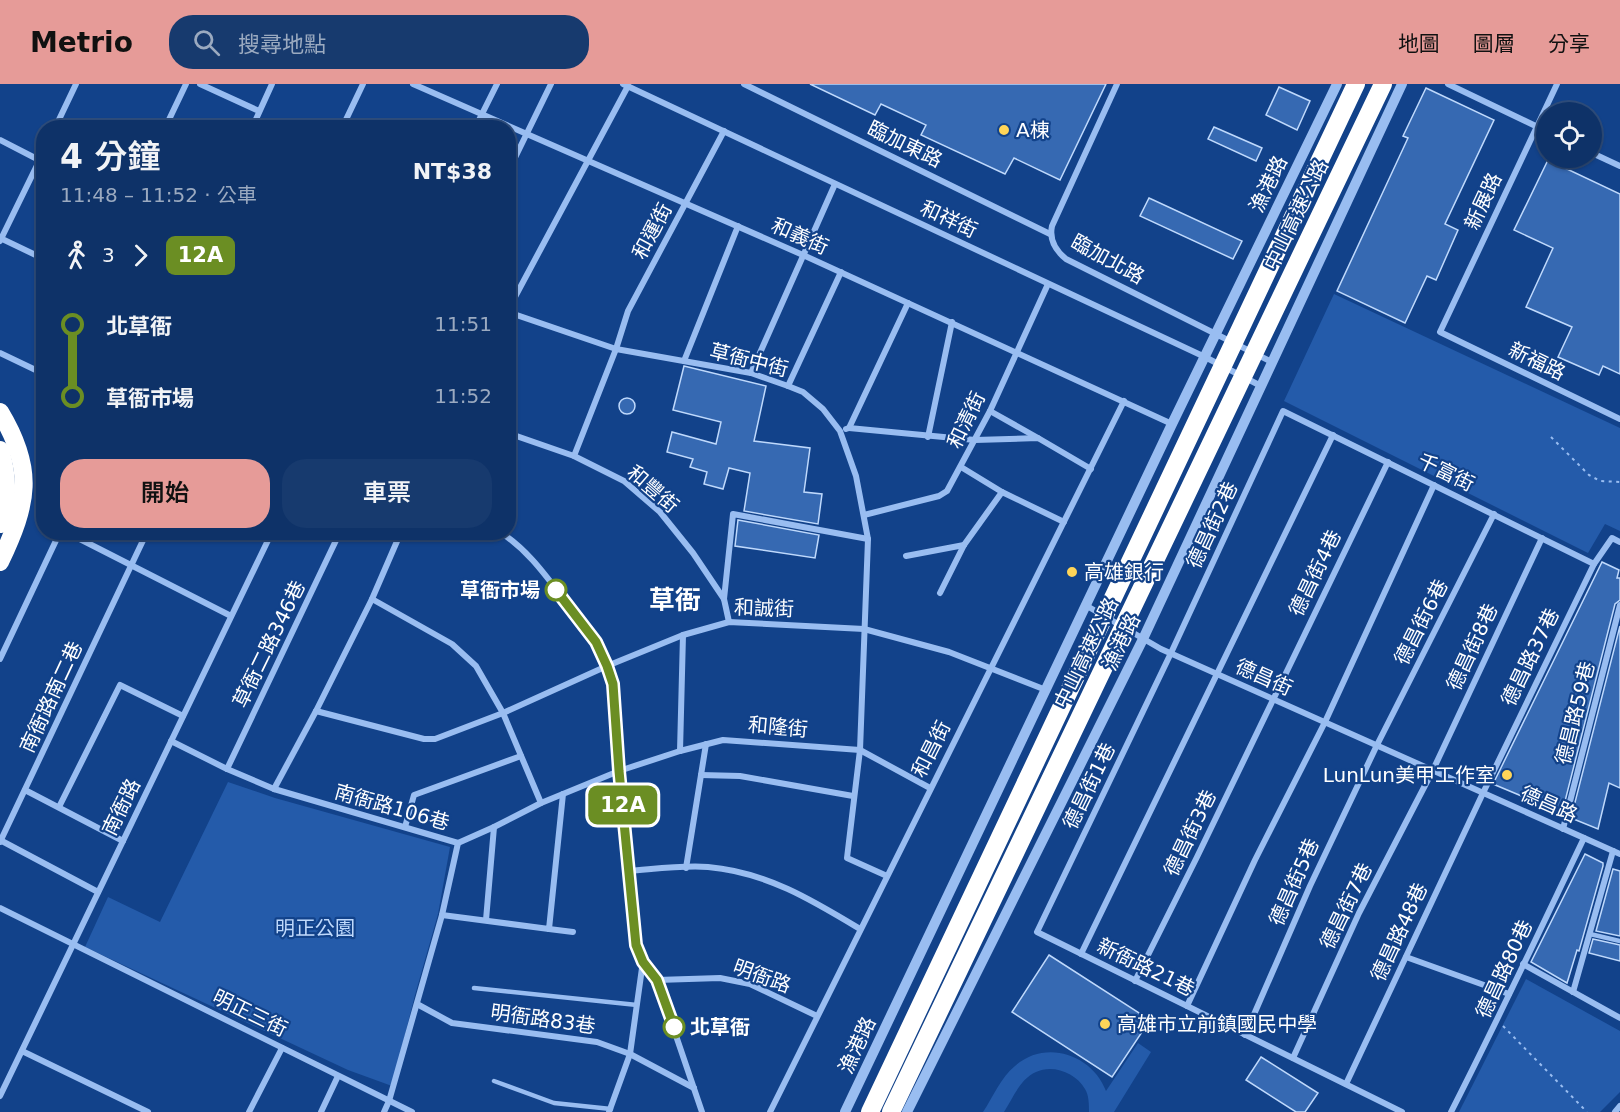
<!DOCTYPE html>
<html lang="zh-TW">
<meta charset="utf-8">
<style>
:root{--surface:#0e3268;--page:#173a6e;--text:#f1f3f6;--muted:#9baac0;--line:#2e4d7c;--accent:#e69b98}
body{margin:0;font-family:"DejaVu Sans","Noto Sans TC",sans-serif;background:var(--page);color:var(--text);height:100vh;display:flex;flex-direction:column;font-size:22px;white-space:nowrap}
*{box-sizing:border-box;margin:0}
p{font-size:20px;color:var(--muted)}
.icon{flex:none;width:33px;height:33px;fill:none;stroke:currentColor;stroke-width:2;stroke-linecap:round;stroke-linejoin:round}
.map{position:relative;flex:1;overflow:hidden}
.side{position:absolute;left:36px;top:36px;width:480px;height:420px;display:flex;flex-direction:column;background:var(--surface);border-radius:24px;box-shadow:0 2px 4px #0004,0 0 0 2px var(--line)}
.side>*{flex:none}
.badge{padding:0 12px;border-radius:9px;font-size:21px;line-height:39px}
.buttons{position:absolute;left:1536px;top:18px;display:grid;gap:12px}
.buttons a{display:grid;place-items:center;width:66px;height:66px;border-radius:50%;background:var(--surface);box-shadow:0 2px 4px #0004,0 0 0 2px var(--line);font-size:30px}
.map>.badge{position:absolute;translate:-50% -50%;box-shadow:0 0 0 3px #fff}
.legs{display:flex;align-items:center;gap:9px;height:66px;padding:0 24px;font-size:20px}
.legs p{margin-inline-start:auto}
.overview{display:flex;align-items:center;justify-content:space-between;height:102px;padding:0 24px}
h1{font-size:33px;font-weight:600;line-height:45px}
.primary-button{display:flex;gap:12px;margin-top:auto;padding:12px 24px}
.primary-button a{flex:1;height:69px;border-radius:24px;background:var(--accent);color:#111;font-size:24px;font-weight:600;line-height:69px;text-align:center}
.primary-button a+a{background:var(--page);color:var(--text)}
ul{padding:0 24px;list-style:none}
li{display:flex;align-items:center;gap:21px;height:72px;font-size:22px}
li i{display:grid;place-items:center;width:9px;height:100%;margin:0 8px;background:currentColor}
li i::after{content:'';width:15px;height:15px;margin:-8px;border:4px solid;border-radius:50%;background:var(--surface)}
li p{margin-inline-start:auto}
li:first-child i{background:linear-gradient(#0000 50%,currentColor 0)}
li:last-child i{background:linear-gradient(currentColor 50%,#0000 0)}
header{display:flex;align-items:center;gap:36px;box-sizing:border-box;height:84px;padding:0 30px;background:var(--accent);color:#111}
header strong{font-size:28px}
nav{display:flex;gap:33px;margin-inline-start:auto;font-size:21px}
.search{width:420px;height:54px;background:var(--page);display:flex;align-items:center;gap:15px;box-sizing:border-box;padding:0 21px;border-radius:24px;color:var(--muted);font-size:22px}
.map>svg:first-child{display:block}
.green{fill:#245baa}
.building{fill:#3669b2;stroke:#bfd9fc;stroke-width:1.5}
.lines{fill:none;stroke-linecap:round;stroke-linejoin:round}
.path{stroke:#99bdf1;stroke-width:2;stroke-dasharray:3 4.5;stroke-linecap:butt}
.service{stroke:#99bdf1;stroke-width:4.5}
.minor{stroke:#99bdf1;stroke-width:6}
.tertiary{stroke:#99bdf1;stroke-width:10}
.motorway{stroke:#fff;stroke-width:18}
.line-1-casing{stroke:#fff;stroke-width:14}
.line-1{stroke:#6b8e23;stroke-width:9}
.poi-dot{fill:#ffd558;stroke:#12428a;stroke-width:2}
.stop-1-dot{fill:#fff;stroke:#6b8e23;stroke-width:3}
.labels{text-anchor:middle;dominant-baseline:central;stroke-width:4.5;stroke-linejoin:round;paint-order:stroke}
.poi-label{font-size:20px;fill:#fff;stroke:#12428a;text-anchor:start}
.street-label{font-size:20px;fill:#fff;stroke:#12428a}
.stop-label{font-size:20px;font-weight:bold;fill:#fff;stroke:#12428a;text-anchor:end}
.park-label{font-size:20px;fill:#bfd9fc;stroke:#12428a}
.district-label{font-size:26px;font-weight:bold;fill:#fff;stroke:#12428a}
</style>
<header>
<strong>Metrio</strong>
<div class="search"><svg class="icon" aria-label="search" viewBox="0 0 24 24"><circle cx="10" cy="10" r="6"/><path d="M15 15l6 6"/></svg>搜尋地點</div>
<nav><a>地圖</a><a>圖層</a><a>分享</a></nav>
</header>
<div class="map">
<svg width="1620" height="1028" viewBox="0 0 1620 1028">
<rect width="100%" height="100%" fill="#12428a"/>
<!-- green -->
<g class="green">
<path d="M1334,210L1620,344V447L1605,440L1588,469L1284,317Z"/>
<path d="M228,698L275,714L450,763L438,830L415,911L392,1002L348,986L85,863L108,813L160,838Z"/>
<path d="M1526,895L1620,947V1008L1600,1028H1459Z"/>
<path d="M1138,959L1151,968L1114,1028H1089C1089,1021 1089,1011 1085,1005C1076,989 1053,980 1036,988C1020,995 1013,1014 1004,1028H983C993,1013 1001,993 1015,982C1045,955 1092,970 1106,1007Z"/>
</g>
<!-- building -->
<g class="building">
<path d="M810,0H1106L1060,96L1014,74L1005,90L921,51L926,41L881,20L875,31Z"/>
<path d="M1279,3L1310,17L1297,46L1266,31Z"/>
<path d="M1426,4L1494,36L1445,140L1458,146L1436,196L1427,192L1405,239L1337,207L1408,54L1403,52Z"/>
<path d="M1214,43L1262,64L1256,77L1208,55Z"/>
<path d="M1548,76L1620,110V290L1603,282L1599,291L1558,273L1572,243L1526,223L1553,164L1514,146Z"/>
<path d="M1149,114L1242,157L1233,175L1140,132Z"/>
<path d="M684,282L766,302L754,357L810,364L804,408L822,410L818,440L744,427L750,389L729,384L723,405L704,400L707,388L690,383L693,375L667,368L672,348L716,360L721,338L673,326Z"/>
<circle cx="627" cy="322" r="8"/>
<path d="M738,436L819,451L815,474L735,462Z"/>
<path d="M1602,478L1619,486L1617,494H1620V516L1615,520L1562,729L1493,700Z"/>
<path d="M1620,542V704L1609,699L1598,745L1571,734Z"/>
<path d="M1585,770L1603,779V782L1579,867L1577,866L1567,899L1531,878Z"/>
<path d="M1613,785L1620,787V852L1596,847Z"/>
<path d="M1593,855L1620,861V877L1589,869Z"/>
<path d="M1049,871L1150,936L1112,993L1012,928Z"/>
<path d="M1261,973L1318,1009L1305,1028H1296L1246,996Z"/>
</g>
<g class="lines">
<!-- path -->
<g class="path">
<path d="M1551,353L1589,391L1600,397L1620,398"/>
<path d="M1503,942L1587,1028"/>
</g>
<!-- service -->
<g class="service">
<path d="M1590,850L1620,857"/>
<path d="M474,904L637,921"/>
<path d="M494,997L554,1019L611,1025"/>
</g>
<!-- minor -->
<g class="minor">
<path d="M200,0L259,27"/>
<path d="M413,0L803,171L1172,340"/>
<path d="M623,0L1205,273L1261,302"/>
<path d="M744,0L1050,150"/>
<path d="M1117,0L1052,142C1049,156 1055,166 1066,175L1272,278"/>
<path d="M1448,0L1546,47"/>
<path d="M1557,0L1440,248L1620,335"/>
<path d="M55,44L76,0"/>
<path d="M165,44L186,0"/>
<path d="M252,44L272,0"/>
<path d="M342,44L363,0"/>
<path d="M475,44L497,0"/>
<path d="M0,56L39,76"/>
<path d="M1592,69L1620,82"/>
<path d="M508,88L551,0"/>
<path d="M0,154L44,175"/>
<path d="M0,157L44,67"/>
<path d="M508,226L628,2"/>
<path d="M508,228L616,265L751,289L788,302L803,308L823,325L840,347L856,392L868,455L860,666L847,774L887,792"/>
<path d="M0,269L44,290"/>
<path d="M684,277L738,142"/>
<path d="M751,289L835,100"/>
<path d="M788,302L841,188"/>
<path d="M990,327L1038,354"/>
<path d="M849,344L975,356L1038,354L1091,385"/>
<path d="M846,345L849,344L908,219"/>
<path d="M508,349L574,372L624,397L660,428L693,469L724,515L729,538"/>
<path d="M928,353L952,238"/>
<path d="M574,372L616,265L628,227L724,47"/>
<path d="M961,383L1002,408"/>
<path d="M864,431L939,412L947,407L990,327L1048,200"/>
<path d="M66,448L231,532"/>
<path d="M401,448L372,515L316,627L424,655H435L503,629L607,582L683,551L729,538L864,545L949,568L1046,606"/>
<path d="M500,448C528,466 546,492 566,518C582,538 599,558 608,583C619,616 616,653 619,688C624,745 631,803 636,861L643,877L657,896L702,1028"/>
<path d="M906,472L964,461"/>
<path d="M940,509L964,461L1002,408L1064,438"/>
<path d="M372,515L452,560L476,582L503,629L541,719"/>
<path d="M724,515L733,430L868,455"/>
<path d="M1087,522L1161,565L1620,770"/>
<path d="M0,575L60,448"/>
<path d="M171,657L227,685L274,705L458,759L442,831L389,1017L384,1028"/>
<path d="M680,667L683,551"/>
<path d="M227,685L340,448"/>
<path d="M701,691L740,692L853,712"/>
<path d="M274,705L316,627"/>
<path d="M25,706L123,757"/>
<path d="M59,723L120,601L183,632"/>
<path d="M405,743L414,711L521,672"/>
<path d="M1563,745L1620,521"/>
<path d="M0,756L98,808"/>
<path d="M0,758L147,448"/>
<path d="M458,759L494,743L541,719L619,687L680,667L723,656L860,666L930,704"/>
<path d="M686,784L706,660"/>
<path d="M629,787C655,785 682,781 708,783C766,788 812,816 860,845"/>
<path d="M0,824L412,1028"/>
<path d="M442,831L549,845L563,710"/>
<path d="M486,836L494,743"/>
<path d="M549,845L573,848"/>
<path d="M1081,870L1333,351"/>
<path d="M1406,873L1509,910"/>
<path d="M1523,880L1620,934"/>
<path d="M657,896L720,894L750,900L817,932"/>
<path d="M1135,897L1197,773L1388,378"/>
<path d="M1573,908L1613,767"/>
<path d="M417,920L452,939L597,958L630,970L694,1004"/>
<path d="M1187,922L1255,776L1325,638L1434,401"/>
<path d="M1245,951L1310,802L1377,661L1494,430"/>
<path d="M22,967L148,1028"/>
<path d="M1293,974L1359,829L1433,686L1542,454"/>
<path d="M1346,1000L1483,709L1594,480L1612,454L1620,458"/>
<path d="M0,1012L272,448"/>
<path d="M249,1028L282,964"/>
<path d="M321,1028L338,992"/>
<path d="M609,1028L630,970L643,877"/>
<path d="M770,1028L1124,317"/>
<path d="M1402,1028L1037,848L1171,569L1283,327L1594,480"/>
<path d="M1451,1028C1497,938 1540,846 1584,754"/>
<path d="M1615,1028L1620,1022"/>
</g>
<!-- tertiary -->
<g class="tertiary">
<path d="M845,1028L1172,340L1337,0"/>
<path d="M907,1028L1143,555L1402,0"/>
</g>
<!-- motorway -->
<g class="motorway">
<path d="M0,328C35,386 28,419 0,478"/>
<path d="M0,366C8,392 9,415 0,440"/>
<path d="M870,1028L1356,0"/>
<path d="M891,1028L1383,0"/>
</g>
</g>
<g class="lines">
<!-- line-1 casing -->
<g class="line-1-casing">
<path id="line-1" d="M556,506L596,558L607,582L613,600L619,687L636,861L643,878L657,896L674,943"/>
</g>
<!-- line-1 -->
<use href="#line-1" class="line-1"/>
</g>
<!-- markers -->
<g class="poi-dot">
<circle cx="1004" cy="46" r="6"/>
<circle cx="1072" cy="488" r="6"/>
<circle cx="1507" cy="691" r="6"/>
<circle cx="1105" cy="940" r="6"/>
</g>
<g class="stop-1-dot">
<circle cx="556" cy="506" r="10"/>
<circle cx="674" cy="943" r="10"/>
</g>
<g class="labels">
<!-- poi labels -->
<g class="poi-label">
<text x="1016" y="46">A棟</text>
<text x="1084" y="488">高雄銀行</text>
<text x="1495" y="691" text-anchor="end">LunLun美甲工作室</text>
<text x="1117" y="940">高雄市立前鎮國民中學</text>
</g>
<!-- street labels -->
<g class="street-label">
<text transform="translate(905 60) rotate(26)">臨加東路</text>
<text transform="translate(1268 100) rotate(-64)">漁港路</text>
<text transform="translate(1483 117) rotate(-65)">新展路</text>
<text transform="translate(1296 131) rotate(-64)">中山高速公路</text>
<text transform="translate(949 135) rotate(25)">和祥街</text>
<text transform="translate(652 147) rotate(-62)">和運街</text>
<text transform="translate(800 152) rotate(24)">和義街</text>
<text transform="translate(1108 175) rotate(29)">臨加北路</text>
<text transform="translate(749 276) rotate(14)">草衙中街</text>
<text transform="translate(1537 277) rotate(26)">新福路</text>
<text transform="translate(966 336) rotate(-64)">和清街</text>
<text transform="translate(1446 388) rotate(26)">千富街</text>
<text transform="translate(653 405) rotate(41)">和豐街</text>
<text transform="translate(1212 441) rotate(-65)">德昌街2巷</text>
<text transform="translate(1315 489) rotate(-64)">德昌街4巷</text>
<text transform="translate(764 524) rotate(2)">和誠街</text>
<text transform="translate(1421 538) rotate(-63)">德昌街6巷</text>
<text transform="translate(1121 558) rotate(-64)">漁港路</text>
<text transform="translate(269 560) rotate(-64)">草衙二路346巷</text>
<text transform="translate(1472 563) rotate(-65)">德昌街8巷</text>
<text transform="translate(1086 569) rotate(-64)">中山高速公路</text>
<text transform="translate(1530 573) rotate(-64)">德昌路37巷</text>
<text transform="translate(1264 593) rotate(24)">德昌街</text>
<text transform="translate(51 613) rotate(-65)">南衙路南二巷</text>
<text transform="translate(1575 629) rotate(-76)">德昌路59巷</text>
<text transform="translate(778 643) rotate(5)">和隆街</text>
<text transform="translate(931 665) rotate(-63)">和昌街</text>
<text transform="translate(1089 702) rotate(-64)">德昌街1巷</text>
<text transform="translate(1549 720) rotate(24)">德昌路</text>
<text transform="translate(121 723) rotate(-64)">南衙路</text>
<text transform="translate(392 723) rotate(16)">南衙路106巷</text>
<text transform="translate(1190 749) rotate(-64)">德昌街3巷</text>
<text transform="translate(1294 798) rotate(-66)">德昌街5巷</text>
<text transform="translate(1346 822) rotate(-64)">德昌街7巷</text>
<text transform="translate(1399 848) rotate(-65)">德昌路48巷</text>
<text transform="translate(1146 883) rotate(26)">新衙路21巷</text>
<text transform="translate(1504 885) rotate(-65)">德昌路80巷</text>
<text transform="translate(762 892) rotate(20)">明衙路</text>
<text transform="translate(250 929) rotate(26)">明正三街</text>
<text transform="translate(543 935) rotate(8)">明衙路83巷</text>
<text transform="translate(857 961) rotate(-65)">漁港路</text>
</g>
<!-- stop labels -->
<g class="stop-label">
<text x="540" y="506">草衙市場</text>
<text x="690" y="943" text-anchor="start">北草衙</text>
</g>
<!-- park labels -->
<g class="park-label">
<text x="315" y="844">明正公園</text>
</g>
<!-- district labels -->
<g class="district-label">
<text x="675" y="516">草衙</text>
</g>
</g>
</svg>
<div class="buttons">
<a><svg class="icon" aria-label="locate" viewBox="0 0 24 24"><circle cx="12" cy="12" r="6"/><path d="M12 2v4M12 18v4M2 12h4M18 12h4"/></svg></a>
</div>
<b class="badge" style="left:623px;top:721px;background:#6b8e23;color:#fff">12A</b>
<section class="side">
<div class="overview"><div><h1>4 分鐘</h1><p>11:48 – 11:52 · 公車</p></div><b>NT$38</b></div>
<div class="legs"><svg class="icon" aria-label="walk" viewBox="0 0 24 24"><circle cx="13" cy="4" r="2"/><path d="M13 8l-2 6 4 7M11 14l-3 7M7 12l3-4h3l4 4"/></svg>3<svg class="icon" aria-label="forward" viewBox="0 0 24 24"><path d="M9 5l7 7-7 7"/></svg><b class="badge" style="background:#6b8e23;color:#fff">12A</b></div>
<ul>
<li><i style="color:#6b8e23"></i><b>北草衙</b><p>11:51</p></li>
<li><i style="color:#6b8e23"></i><b>草衙市場</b><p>11:52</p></li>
</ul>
<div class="primary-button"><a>開始</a><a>車票</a></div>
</section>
</div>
